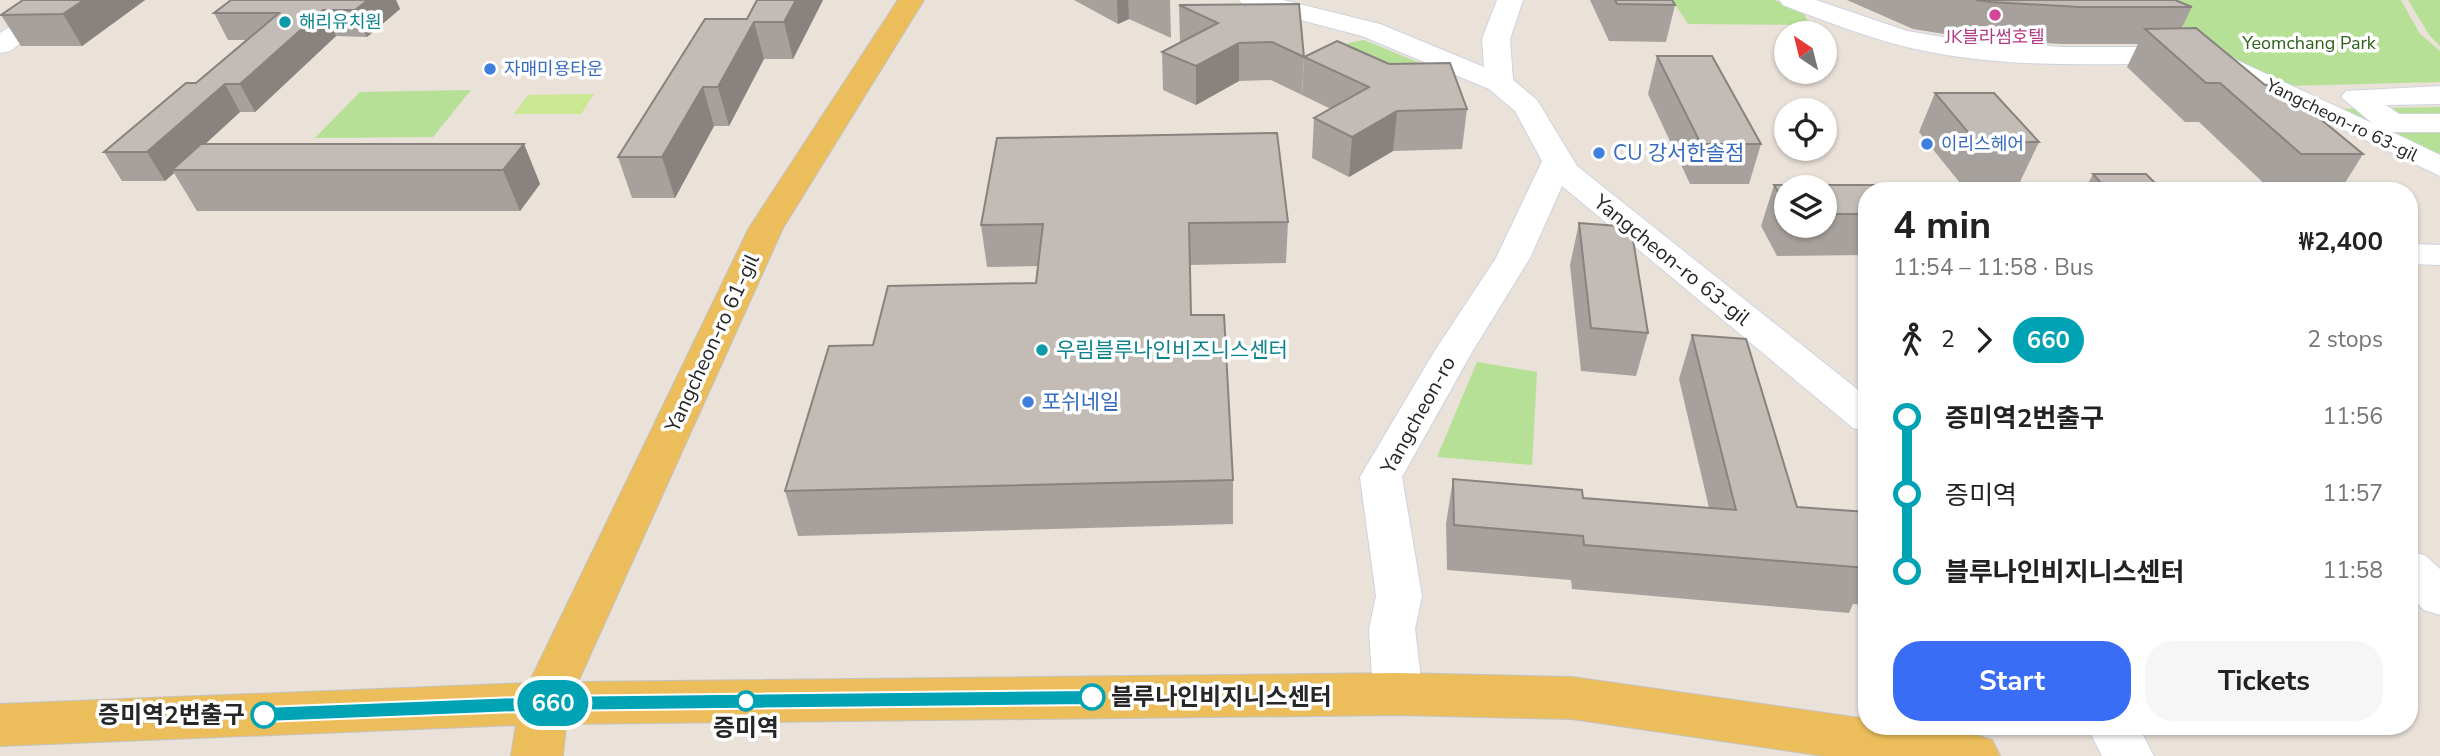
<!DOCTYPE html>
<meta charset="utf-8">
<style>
:root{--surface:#fff;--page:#f6f6f6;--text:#222;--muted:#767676;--accent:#3a6df5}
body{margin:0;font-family:"Nunito Sans","Noto Sans KR",sans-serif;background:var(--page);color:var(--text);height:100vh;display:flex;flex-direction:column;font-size:26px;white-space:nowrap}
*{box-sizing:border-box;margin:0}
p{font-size:23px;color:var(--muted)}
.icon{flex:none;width:38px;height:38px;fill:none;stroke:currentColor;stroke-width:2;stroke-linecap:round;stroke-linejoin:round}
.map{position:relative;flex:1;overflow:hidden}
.sheet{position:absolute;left:1858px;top:182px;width:560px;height:553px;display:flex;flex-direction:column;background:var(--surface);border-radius:28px;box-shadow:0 2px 5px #0004}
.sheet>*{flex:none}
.badge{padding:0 14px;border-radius:23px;font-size:24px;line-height:46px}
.needle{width:46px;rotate:325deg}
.buttons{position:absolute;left:1774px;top:21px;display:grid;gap:14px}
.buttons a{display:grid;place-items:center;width:63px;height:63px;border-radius:50%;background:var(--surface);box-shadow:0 2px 5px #0004;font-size:35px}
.map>.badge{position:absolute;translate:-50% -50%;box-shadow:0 0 0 4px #fff}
.legs{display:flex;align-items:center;gap:10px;height:77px;padding:0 35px;font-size:23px}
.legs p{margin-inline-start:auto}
.headline{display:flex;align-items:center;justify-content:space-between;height:119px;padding:0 35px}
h1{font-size:38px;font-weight:700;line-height:52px}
.cta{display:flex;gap:14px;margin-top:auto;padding:14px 35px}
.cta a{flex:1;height:80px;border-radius:28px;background:var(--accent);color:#fff;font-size:28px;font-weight:700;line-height:80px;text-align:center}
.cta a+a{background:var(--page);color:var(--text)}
ul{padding:0 35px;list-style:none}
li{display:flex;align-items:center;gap:24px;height:77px;font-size:26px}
li i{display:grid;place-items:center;width:10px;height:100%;margin:0 9px;background:currentColor}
li i::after{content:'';width:18px;height:18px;margin:-9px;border:5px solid;border-radius:50%;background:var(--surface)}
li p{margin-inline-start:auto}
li:first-child i{background:linear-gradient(#0000 50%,currentColor 0)}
li:last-child i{background:linear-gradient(currentColor 50%,#0000 0)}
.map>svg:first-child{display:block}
.green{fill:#b5e095}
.pitch{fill:#cae791}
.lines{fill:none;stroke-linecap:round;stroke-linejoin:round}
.minor-casing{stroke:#ced3e0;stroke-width:2}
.major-casing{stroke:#c3c3c3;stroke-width:2}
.minor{fill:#fff;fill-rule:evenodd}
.major{fill:#ecbe5b;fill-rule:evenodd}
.wall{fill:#a7a19d;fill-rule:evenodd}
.shaded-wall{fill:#88837f}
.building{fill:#c2bbb6;stroke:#88837f;stroke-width:2}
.line-1{fill:#00a3b4;stroke:#fff;stroke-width:2}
.hotel-dot{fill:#d1479c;stroke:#fff;stroke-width:2.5}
.culture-dot{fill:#0f9aa8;stroke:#fff;stroke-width:2.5}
.shop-dot{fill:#3f7fe0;stroke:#fff;stroke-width:2.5}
.stop-1-dot{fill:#fff;stroke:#00a3b4;stroke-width:3.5}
.labels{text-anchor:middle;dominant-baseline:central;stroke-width:7;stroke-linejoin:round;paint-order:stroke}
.far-culture-label{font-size:18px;fill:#0d838f;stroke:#fff;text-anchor:start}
.far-hotel-label{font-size:18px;fill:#b23c85;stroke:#fff}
.far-park-label{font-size:18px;fill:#2f611a;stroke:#fff}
.far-shop-label{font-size:18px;fill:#366cbe;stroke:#fff;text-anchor:start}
.far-street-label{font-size:18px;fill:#272727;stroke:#fff}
.shop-label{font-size:21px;fill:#366cbe;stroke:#fff;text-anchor:start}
.street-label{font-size:21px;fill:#272727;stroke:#fff}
.culture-label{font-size:21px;fill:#0d838f;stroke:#fff;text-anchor:start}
.near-stop-label{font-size:24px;font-weight:bold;fill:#272727;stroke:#fff;text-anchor:start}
</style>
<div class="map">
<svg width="2440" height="756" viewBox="0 0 2440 756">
<rect width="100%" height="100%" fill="#eae1d9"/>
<!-- green -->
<g class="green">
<path d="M1672,0H1774L1803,11L1809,25L1688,24Z"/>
<path d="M2093,0H2401L2420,34L2440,51V82L2285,86Z"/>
<path d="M2408,0H2440V46L2430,36Z"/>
<path d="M1364,40L1420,63L1418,81L1339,45Z"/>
<path d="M471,90L433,137L315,138L360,92Z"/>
<path d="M2440,107V158L2337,109Z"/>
<path d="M1477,362L1537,372L1532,465L1437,457Z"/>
</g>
<!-- pitch -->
<path class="pitch" d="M594,94L581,114H514L528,95Z"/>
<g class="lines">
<!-- minor casing -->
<g class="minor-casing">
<g id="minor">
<path d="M50,0H81L10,51L0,53V33Z"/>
<path d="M1239,0H1283L1380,24L1484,67L1482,39L1497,0H1523L1510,39L1513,80L1537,100L1577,166L1867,397V431L1853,428L1562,186L1530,258L1472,352L1402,477L1422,596L1415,629L1423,694L1415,709L1398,715L1381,709L1373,694L1369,629L1376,596L1360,477L1434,352L1496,258L1542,161L1515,111L1489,89L1362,36L1243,5Z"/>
<path d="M1779,0H1816L1907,31L1967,41L2062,47H2191L2217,51L2372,123L2341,97L2346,91L2440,86V104L2386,105L2399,114H2440V132H2392L2440,155V176L2210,66L2191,63C2101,64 2008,69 1920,50C1873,40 1828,22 1783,5Z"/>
<path d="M2410,244L2440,245V265L2410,264Z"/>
<path d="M2410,551L2426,556L2440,569V615L2424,610L2410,596Z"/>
<path d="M2087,726H2138L2154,756H2102Z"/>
</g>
</g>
<!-- major casing -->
<g class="major-casing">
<path id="major" d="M898,0H924L783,228L578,682L1398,673L1572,677L1867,719V726C1909,726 1952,726 1992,740L2000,756H1824L1572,719L1398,715L566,724L563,756H511L516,725L0,746V704L529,683L749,228Z"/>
</g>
<!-- minor -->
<use href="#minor" class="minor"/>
<!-- major -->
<use href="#major" class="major"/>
</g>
<!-- wall -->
<g class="wall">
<path d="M23,0H145L82,46H21L1,15Z"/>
<path d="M231,0H396L400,9L367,37L336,36L255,112H240L205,144H524L540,184L520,211H197L174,173L165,181H122L104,152L196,83L247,40H228L214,13Z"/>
<path d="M823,0L793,59H764L729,126H714L675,198H632L618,157L747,19Z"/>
<path d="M1074,0H1170L1171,38L1129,19L1118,24Z"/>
<path d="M1590,0H1672L1675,5L1666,42L1609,41Z"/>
<path d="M1847,0H2175L2192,7L2181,29L2265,85L2363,154L2340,191H2272L2199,122H2185L2127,67L2138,44H2062L1976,39L1913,29Z"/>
<path d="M1299,4L1304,57L1302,95L1271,80L1239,81L1196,105L1163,90L1162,52L1180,42L1179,5Z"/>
<path d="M1657,56L1761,144L1749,184H1690L1648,94Z"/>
<path d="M1304,57L1467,109L1462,149L1393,151L1349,177L1312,158L1314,118L1331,109L1302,95Z"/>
<path d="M1935,93L2039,142L2020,182L1960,183L1919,132Z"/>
<path d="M2093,174L2163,191H2084Z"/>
<path d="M1774,185H2002L2007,191H1867V255L1777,256L1761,226ZM1787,187H1825V226H1787Z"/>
<path d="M1288,222L1286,263L1190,265L1191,315L1233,480V524L798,536L785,491L873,345L1036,283L1038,266L987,267L981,225Z"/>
<path d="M1579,223L1648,333L1636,376L1581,371L1570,265Z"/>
<path d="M1692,335L1797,507L1867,512V605L1853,604L1849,613L1572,589L1571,580L1447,570L1446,524L1453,479L1583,498L1709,508L1679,379Z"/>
</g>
<!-- shaded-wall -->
<g class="shaded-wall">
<path d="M84,0H145L82,46L63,14Z"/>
<path d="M368,0H396L400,9L367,37L355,10Z"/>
<path d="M796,0H823L793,59L784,22Z"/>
<path d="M1117,0H1128L1129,19L1118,24Z"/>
<path d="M323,10L336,36L255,112L240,84Z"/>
<path d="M754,22L764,59L729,126L718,87Z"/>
<path d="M1239,43V81L1196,105V66Z"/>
<path d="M225,84L240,112L177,170H172L174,173L165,181L147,152Z"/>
<path d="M703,87L714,126L675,198L662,157Z"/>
<path d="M1397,111L1393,151L1349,177L1352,137Z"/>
<path d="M524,144L540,184L520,211L503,170Z"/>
</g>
<!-- building -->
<g class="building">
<path d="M23,0H84L63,14L1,15Z"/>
<path d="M231,0H368L355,10H323L240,84H225L147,152H104L186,83H196L279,13H214Z"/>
<path d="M757,0H796L784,22H754L718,87H703L662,157H618L705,19H747Z"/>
<path d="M1615,0H1672L1675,5L1617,4Z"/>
<path d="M1976,0H2175L2192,7H2079L1991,2Z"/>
<path d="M1299,4L1304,57L1272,42L1239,43L1196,66L1162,52L1218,23L1179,5Z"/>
<path d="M2196,28L2265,85L2278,84L2363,154H2301L2220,83H2206L2145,29Z"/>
<path d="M1337,41L1389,64L1450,63L1467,109L1397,111L1352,137L1314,118L1369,87L1304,57Z"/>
<path d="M1657,56H1712L1761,144H1701Z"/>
<path d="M1935,93H1994L2039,142L1977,143Z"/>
<path d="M1277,133L1288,222L1189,223L1191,315H1224L1233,480L785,491L829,346L873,345L888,286L1036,283L1043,224L981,225L997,138Z"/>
<path d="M201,144H524L503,170H172Z"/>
<path d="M2093,174H2146L2163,191H2108Z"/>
<path d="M1774,185H2002L2007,191H1867V214H1825V187H1787V206Z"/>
<path d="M1579,223L1631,227L1648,333L1591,328Z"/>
<path d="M1692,335L1746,339L1797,507L1867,512V568L1584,545L1583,536L1454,525L1453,479L1582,490L1583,498L1736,510Z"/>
</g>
<!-- line-1 -->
<path class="line-1" d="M1092,690L1101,697L1092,705L544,711L264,722L255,715L264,707L544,696Z"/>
<!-- markers -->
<circle class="hotel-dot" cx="1995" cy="15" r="7"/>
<g class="culture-dot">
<circle cx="285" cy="22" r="7"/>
<circle cx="1042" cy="350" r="7"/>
</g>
<g class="shop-dot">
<circle cx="490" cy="69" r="7"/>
<circle cx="1927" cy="144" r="7"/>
<circle cx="1599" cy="153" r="7"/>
<circle cx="1028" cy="402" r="7"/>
</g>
<g class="stop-1-dot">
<circle cx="1092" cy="697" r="12"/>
<circle cx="746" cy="701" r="9"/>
<circle cx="264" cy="715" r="12"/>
</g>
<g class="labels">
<!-- far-culture labels -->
<g class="far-culture-label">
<text x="299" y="22">해리유치원</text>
</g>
<!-- far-hotel labels -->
<g class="far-hotel-label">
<text x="1995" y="37">JK블라썸호텔</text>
</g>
<!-- far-park labels -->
<g class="far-park-label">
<text x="2309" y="43">Yeomchang Park</text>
</g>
<!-- far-shop labels -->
<g class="far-shop-label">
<text x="504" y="69">자매미용타운</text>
<text x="1941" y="144">이리스헤어</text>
</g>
<!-- far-street labels -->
<g class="far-street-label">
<text transform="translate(2342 120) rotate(26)">Yangcheon-ro 63-gil</text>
</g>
<!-- shop labels -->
<g class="shop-label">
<text x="1613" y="153">CU 강서한솔점</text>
<text x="1042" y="402">포쉬네일</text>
</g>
<!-- street labels -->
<g class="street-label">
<text transform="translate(1672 260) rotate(39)">Yangcheon-ro 63-gil</text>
<text transform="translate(712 343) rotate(-65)">Yangcheon-ro 61-gil</text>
<text transform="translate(1418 415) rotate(-61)">Yangcheon-ro</text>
</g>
<!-- culture labels -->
<g class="culture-label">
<text x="1056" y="350">우림블루나인비즈니스센터</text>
</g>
<!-- near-stop labels -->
<g class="near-stop-label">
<text x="1111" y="697">블루나인비지니스센터</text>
<text x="245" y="715" text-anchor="end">증미역2번출구</text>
<text x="746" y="728" text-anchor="middle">증미역</text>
</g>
</g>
</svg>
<div class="buttons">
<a><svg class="needle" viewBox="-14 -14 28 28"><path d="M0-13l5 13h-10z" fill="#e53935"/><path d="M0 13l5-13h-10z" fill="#767676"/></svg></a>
<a><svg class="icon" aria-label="locate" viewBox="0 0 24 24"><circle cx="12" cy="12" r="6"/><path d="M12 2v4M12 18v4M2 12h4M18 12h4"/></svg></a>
<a><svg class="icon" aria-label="layers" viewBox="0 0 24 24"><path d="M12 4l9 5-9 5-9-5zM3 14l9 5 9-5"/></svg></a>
</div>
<b class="badge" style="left:553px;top:703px;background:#00a3b4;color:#fff">660</b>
<section class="sheet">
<div class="headline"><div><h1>4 min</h1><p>11:54 – 11:58 · Bus</p></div><b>₩2,400</b></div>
<div class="legs"><svg class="icon" aria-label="walk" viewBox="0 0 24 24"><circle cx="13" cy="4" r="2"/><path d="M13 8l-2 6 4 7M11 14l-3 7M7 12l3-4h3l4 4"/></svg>2<svg class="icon" aria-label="forward" viewBox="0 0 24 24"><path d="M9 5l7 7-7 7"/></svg><b class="badge" style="background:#00a3b4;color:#fff">660</b><p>2 stops</p></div>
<ul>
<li><i style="color:#00a3b4"></i><b>증미역2번출구</b><p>11:56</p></li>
<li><i style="color:#00a3b4"></i><span>증미역</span><p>11:57</p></li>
<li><i style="color:#00a3b4"></i><b>블루나인비지니스센터</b><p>11:58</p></li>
</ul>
<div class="cta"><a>Start</a><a>Tickets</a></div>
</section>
</div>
